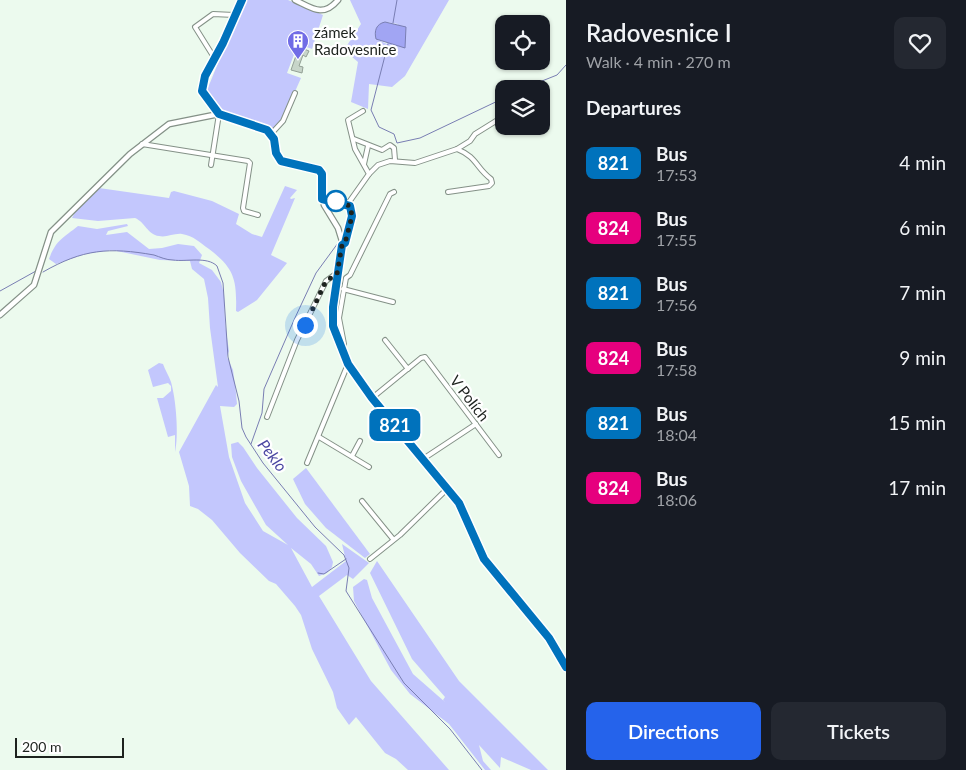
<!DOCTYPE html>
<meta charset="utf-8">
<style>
:root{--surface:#171b24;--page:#242831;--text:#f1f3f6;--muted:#9ea1a6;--accent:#2563eb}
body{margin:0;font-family:Lato,sans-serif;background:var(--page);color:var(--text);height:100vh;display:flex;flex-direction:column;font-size:19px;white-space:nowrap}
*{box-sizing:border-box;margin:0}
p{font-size:16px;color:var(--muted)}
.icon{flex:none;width:28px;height:28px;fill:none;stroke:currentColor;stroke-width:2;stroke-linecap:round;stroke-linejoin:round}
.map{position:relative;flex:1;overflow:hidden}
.details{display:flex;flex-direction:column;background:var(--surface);width:400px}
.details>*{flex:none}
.badge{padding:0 10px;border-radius:8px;font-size:18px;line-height:32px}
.tools{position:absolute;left:495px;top:15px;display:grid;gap:10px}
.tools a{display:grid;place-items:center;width:55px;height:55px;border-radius:10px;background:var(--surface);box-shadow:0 1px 4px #0004;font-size:25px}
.scale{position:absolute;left:15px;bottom:12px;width:109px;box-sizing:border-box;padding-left:5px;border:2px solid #1d221e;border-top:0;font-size:14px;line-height:18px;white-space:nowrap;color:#1d221e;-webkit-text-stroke:4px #fff;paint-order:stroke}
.you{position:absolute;width:25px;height:25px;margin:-12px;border:4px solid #fff;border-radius:50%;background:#1a73e8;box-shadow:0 0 0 8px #1a73e833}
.map>.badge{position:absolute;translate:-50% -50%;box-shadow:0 0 0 2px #fff}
h2{padding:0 20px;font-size:19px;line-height:45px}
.round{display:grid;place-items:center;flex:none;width:52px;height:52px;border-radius:10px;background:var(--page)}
.headline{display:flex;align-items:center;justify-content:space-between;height:85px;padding:0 20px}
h1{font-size:24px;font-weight:600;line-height:38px}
.button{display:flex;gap:10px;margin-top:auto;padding:10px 20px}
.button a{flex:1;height:58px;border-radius:10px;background:var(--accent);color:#fff;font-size:20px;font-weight:600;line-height:58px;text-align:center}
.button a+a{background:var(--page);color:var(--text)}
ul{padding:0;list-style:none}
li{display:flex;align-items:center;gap:15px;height:65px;padding:0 20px}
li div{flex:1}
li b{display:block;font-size:19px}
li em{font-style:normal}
li .badge{min-width:55px;font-weight:700;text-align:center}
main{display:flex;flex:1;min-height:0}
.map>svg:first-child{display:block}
.green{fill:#c3c7fd;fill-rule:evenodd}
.water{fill:#a1a5f3;stroke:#797eb3}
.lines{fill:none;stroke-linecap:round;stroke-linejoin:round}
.stream{stroke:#797eb3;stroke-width:1}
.building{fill:#c7d5c9;stroke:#93a095}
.minor-casing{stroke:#849187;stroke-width:6}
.tertiary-casing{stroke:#849187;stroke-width:7}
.minor{stroke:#fff;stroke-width:4}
.tertiary{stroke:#fff;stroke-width:4.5}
.line-casing{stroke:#fff;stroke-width:11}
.line{stroke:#0072bc;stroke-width:8}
.walk{stroke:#1d221e;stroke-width:5;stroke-dasharray:0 9}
.stop-dot{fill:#fff;stroke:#0072bc;stroke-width:2.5}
.labels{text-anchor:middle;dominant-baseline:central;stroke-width:4.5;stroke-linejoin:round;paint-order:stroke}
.poi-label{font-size:15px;fill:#1d221e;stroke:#fff;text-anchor:start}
.street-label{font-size:15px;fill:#1d221e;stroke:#fff}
.water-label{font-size:16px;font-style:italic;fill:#4b47a2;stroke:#fff}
</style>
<main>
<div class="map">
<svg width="566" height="770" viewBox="0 0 566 770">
<rect width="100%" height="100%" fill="#ecfaee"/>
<!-- green -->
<g class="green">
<path d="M244,0H288L323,15L312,49L298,44L287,73L301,78L278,130L224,111L207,90Z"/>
<path d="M350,0H449L405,76L392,87L369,84L368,109L351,102L358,62L344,50L361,24ZM385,22L398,24L387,44L376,39L375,35Z"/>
<path d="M285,186L297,190L290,198L291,199L295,198L271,255L287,263L257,300L238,312L236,311C237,279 234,268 209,249C199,242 194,236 182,234C174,233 166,238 159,236C148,235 145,222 135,218L98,221L72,218L75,212L99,188L169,198L171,192L174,191L212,201L239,214L236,224L252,234L262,237Z"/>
<path d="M127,224L128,226L108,231L106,235L127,232L149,249L162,248L178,244L194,246L202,255L199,263L212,270L221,282L224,295L225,323L229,351L227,357L233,370L236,393L237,404L234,407L220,406L229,457L245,503L263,531L288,545L266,525L241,481L232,457L231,444L238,442L243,447L257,468L297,518L326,546L333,562L332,567L327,573L319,576L311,564L291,548L312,587L346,561L342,544L369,563L353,579L347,575L319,596L371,681L449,770H408L396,759L385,753L356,717L349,725L337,708L333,692L312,649L301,615L295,606L276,584L269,581L240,553L212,520L198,509L190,506L189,486L179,452L216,385L218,387L210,328L208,298L204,279L192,269L190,261L160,260L112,250L85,254L56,264L49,259C56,240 63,238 78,226L97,229Z"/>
<path d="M159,363L163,364C165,370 169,376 171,382C176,399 179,436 175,452V435L168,437L157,398H163L171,391V386L168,383L153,387L148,370Z"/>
<path d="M306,468L370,554L365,558L326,528L305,504L293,479Z"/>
<path d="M377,561L459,681L548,770H531L501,757L500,768L479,745L483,761L491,770H485L449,724L410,694L391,670L354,601L353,587L364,579L367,580L372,598L413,674L445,702L443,700L445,697L412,659L370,573Z"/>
</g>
<!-- water -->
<path class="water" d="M385,22L406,27L405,48L376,39C374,31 376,24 385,22Z"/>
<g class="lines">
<!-- stream -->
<g class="stream">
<path d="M393,23L397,0"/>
<path d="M388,44L371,110L379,127L394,134L397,143L420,138L504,98"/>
<path d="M522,89L557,75L566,65"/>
<path d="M43,272C83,249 109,247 154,255C160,257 166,260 173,260C186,262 207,256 217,266L223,283L228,357L239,401L242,428L246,437L263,463L315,527L344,555L349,568L346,591L404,683L450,729L482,770"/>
<path d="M0,291L36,271"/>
<path d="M251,444L262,413L264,389L294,320L316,273L338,243"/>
<path d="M318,573L324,574L346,559"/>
</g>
</g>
<!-- building -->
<path class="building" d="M299,47L309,51L306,57L303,55L299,66L303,67L302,73L291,70Z"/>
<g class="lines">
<!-- minor casing -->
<g class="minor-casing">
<g id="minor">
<path d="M215,59L195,27L213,14L234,15"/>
<path d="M271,134L283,121L295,93"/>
<path d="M354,139L382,150L390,145L394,148L395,160"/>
<path d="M142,144L248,161L250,163L243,208L244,211L258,215"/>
<path d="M364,164L368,146"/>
<path d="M211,165L219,114"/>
<path d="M369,174L378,165L390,161L415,163L457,149L470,141L475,134L504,116"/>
<path d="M448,192L489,186L492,183L491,179C476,168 477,157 457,149"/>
<path d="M323,199L350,206L352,216L345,243L342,245"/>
<path d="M347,205L369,174L355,149L348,120L363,111"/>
<path d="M343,289L393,302"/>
<path d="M385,340L408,369"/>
<path d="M342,353L344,344L339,318L346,278L350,275L390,194L394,192"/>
<path d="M372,398L421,358L425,357L499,455"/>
<path d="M267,417L297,340L326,281L337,273"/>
<path d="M319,437L369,467"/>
<path d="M352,456L360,441"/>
<path d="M423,459L476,424"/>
<path d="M307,463L348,364"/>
<path d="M362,501L393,539"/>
<path d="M370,559L400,535L447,489"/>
</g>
</g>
<!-- tertiary casing -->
<g class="tertiary-casing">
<g id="tertiary">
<path d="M242,0L223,43L205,76L202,91L219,114L267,130L274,139L276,153L281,161L319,170L322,174L324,205L338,228L342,241L333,317L335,332L342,353L359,381L459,503L484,559L549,638L566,667"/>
<path d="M295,0C312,8 323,18 338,0"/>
<path d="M0,315L34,285L51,232L130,154L169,124L219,114"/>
</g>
</g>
<!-- minor -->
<use href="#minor" class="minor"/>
<!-- tertiary -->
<use href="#tertiary" class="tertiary"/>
</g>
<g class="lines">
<!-- line casing -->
<g class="line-casing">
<path id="line" d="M242,0L223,43L205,76L202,91L219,114L267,130L274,139L276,153L281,161L319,170L322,174V199L350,206L352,216L345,243L342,245L333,307V326L348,364L372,398L459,503L484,559L549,638L566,667"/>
</g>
<!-- line -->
<use href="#line" class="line"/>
<!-- walk -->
<path class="walk" d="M305,325L326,281L337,274L342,245L345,243L352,216L350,206L336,201"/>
</g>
<!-- icons -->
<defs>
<g id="building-pin" transform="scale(1.125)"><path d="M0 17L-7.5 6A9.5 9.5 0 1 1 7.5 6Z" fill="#706ce6" stroke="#fff"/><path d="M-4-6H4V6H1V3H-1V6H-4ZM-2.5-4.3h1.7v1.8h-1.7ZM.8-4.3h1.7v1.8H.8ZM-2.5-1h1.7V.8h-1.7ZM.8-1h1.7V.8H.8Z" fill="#fff"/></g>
</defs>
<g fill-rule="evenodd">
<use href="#building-pin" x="298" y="41"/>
</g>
<!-- markers -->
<circle class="stop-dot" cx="336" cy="201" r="10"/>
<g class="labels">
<!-- poi labels -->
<g class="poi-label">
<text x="314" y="32">zámek<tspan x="314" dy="17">Radovesnice</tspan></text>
</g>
<!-- street labels -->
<g class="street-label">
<text transform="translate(470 398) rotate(52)">V Polích</text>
</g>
<!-- water labels -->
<g class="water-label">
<text transform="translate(273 455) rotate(52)">Peklo</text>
</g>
</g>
</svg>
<div class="tools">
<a><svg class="icon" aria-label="locate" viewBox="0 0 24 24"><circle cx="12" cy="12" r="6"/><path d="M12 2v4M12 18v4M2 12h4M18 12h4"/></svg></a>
<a><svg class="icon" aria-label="layers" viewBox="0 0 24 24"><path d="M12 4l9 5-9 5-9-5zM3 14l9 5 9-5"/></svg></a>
</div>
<div class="scale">200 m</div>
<div class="you" style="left:305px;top:325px"></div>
<b class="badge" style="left:395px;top:425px;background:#0072bc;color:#fff">821</b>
</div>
<section class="details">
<div class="headline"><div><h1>Radovesnice I</h1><p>Walk · 4 min · 270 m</p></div><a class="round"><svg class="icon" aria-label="heart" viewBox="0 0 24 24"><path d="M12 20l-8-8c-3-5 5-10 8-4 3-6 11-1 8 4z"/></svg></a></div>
<h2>Departures</h2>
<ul>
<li><span class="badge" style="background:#0072bc;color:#fff">821</span><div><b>Bus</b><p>17:53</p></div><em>4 min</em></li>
<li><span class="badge" style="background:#e6007e;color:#fff">824</span><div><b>Bus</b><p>17:55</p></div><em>6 min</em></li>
<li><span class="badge" style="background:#0072bc;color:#fff">821</span><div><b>Bus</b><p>17:56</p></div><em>7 min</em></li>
<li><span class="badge" style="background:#e6007e;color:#fff">824</span><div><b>Bus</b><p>17:58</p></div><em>9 min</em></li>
<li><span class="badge" style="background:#0072bc;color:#fff">821</span><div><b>Bus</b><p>18:04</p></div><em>15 min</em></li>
<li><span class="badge" style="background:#e6007e;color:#fff">824</span><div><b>Bus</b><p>18:06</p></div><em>17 min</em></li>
</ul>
<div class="button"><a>Directions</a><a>Tickets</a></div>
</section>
</main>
